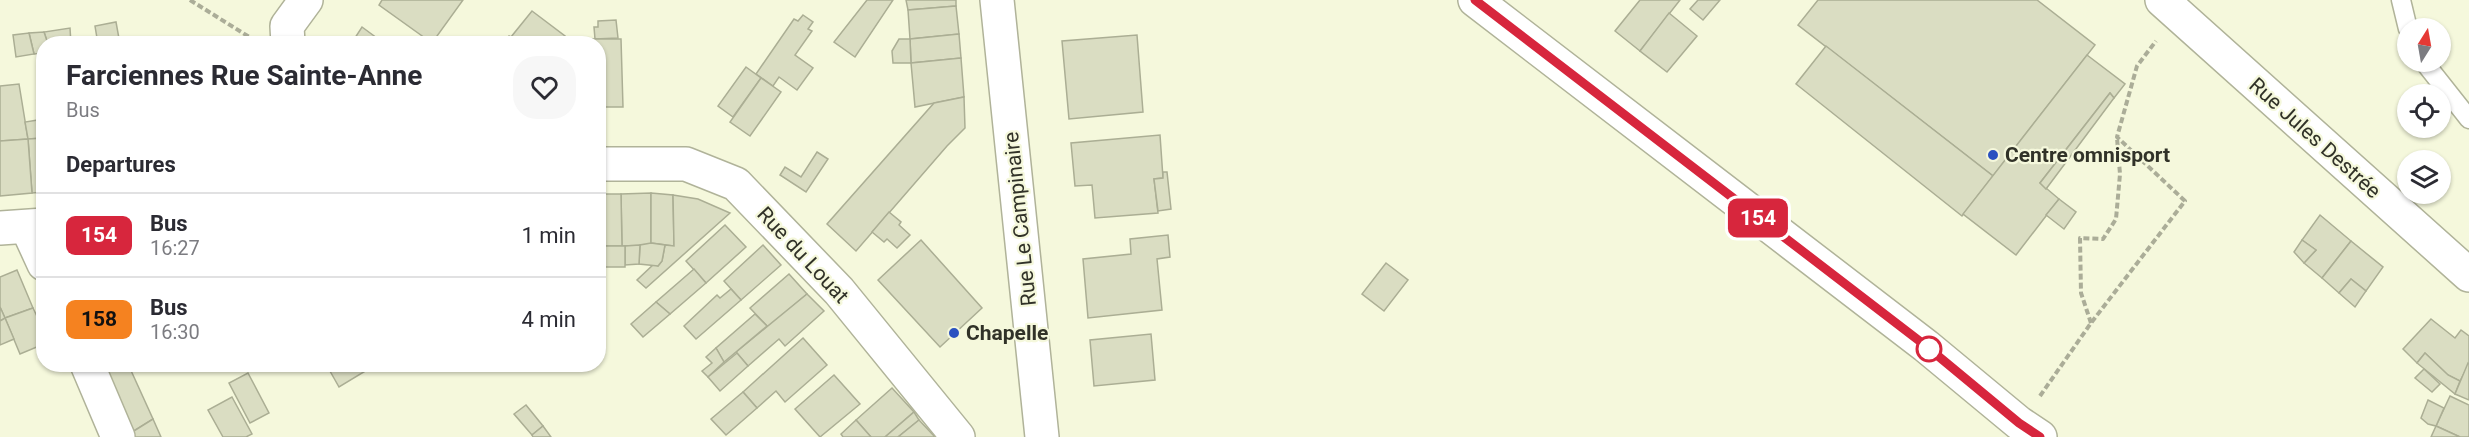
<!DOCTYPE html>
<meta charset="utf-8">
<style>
:root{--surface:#fff;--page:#f7f7f7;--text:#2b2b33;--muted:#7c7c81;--line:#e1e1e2}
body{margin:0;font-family:Roboto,sans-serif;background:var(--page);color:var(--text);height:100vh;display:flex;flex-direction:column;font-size:22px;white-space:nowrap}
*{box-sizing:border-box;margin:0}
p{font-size:20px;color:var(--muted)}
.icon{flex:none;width:33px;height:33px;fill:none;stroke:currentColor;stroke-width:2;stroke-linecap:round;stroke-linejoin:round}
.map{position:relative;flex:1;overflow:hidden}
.details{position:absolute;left:36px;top:36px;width:570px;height:336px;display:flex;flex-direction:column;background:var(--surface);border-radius:24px;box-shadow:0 2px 4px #0004}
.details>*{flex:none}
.badge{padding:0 12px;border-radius:9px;font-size:21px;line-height:39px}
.needle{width:39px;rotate:11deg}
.fabs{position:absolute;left:2397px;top:18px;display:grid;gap:12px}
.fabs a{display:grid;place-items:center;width:54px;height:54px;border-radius:50%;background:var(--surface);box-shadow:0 2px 4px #0004;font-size:30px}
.map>.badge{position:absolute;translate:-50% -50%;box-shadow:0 0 0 3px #fff}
h2{padding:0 30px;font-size:22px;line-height:54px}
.round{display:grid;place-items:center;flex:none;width:63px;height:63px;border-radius:24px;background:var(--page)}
.summary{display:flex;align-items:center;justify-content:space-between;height:102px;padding:0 30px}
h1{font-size:28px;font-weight:700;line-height:45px}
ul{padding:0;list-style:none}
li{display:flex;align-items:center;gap:18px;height:84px;padding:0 30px;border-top:2px solid var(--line)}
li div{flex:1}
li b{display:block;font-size:22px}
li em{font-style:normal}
li .badge{min-width:66px;font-weight:700;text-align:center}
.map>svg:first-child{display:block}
.building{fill:#daddc2;stroke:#abae94;stroke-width:1.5}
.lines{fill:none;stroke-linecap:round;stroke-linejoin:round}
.service-casing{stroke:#b0b399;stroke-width:21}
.minor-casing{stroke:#b0b399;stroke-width:36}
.secondary-casing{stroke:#b0b399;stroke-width:36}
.path{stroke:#abad98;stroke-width:4;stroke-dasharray:6 3;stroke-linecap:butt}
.service{stroke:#fff;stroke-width:18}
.minor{stroke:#fff;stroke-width:33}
.secondary{stroke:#fff;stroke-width:33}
.line-casing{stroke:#fff;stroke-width:14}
.line{stroke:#d7263d;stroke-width:9}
.poi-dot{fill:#2a51c0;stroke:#f5f8dc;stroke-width:2}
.stop-dot{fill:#fff;stroke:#d7263d;stroke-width:3}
.labels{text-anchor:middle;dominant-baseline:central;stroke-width:4.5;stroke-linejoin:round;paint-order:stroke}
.street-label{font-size:21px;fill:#313228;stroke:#f5f8dc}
.poi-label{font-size:21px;font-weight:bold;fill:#313228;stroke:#f5f8dc;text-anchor:start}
</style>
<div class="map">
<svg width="2469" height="437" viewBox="0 0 2469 437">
<rect width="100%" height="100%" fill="#f5f8dc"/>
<!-- building -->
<g class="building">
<path d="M382,0H463L432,43L379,5Z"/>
<path d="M867,0H893L855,57L834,42Z"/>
<path d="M906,0H956V6L908,10Z"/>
<path d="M1640,0H1680L1640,51L1615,31Z"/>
<path d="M1698,0H1720L1703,20L1690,9Z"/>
<path d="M1818,0H2037L2095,45L1993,176L1798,25Z"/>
<path d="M956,6L959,34L910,39L908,10Z"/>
<path d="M532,11L565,36L560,44H520L511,37Z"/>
<path d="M1669,13L1697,36L1667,72L1640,51Z"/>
<path d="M803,15L813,22L808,29L812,31L795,55L813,68L797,90L779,77L773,86L756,74L794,19L798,21Z"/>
<path d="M616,20L618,38L595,39L594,27H598V21Z"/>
<path d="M116,22L120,44H98L95,26Z"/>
<path d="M362,27L385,44H351Z"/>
<path d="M70,28L71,44H48L44,32Z"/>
<path d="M44,32L48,44H44V53L34,54L29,33Z"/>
<path d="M29,33L34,54L16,57L13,35Z"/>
<path d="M959,34L961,58L911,63L910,39Z"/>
<path d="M1137,35L1143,112L1069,119L1062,41Z"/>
<path d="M509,36L511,37L520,44H504Z"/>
<path d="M591,39H621L623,107H598V44H591Z"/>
<path d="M899,39H910L911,63H893L892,51Z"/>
<path d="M1826,46L1993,176L1962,216L1796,84Z"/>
<path d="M2087,55L2125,84L2114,98L2110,93L2040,183L2059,199L2016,255L1963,214Z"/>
<path d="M961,58L964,97L915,107L911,63Z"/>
<path d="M746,67L761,78L733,117L718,106Z"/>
<path d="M761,78L781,92L750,136L730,122Z"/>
<path d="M19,84L28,139L0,141V86Z"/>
<path d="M2110,93L2114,98L2046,189L2040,183Z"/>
<path d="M964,97L965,128L947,146L856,251L827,224L934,103Z"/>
<path d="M44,119V138L28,139L25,122Z"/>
<path d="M1160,135L1163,178L1154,179L1158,213L1095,218L1092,185L1075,186L1071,143Z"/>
<path d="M44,138V192L32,193L28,139Z"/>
<path d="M28,139L32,193L0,196V141Z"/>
<path d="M817,152L828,159L806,192L780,175L785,167L801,177Z"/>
<path d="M1163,172H1167L1171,209L1158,211L1154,179L1163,178Z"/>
<path d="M651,193V245L622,246L621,194Z"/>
<path d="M651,193L673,195L674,246L651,243Z"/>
<path d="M598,194H621L622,246H598Z"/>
<path d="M673,195L698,199L730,213L646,288L637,280L654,264L658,266L662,261L665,245L674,246Z"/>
<path d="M2059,199L2076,212L2064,229L2046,215Z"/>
<path d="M889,212L901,222L899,225L910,235L897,248L887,239L884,242L872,232Z"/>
<path d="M2320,215L2351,241L2322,278L2304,263L2316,250L2302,240Z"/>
<path d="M725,225L746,247L706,283L686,261Z"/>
<path d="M1168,235L1170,257L1157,259L1162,310L1088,318L1083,259L1131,254L1130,239Z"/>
<path d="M921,240L982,308L940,347L878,280Z"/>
<path d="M2302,240L2316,250L2304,263L2294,252Z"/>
<path d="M2351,241L2383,267L2366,291L2351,279L2339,293L2322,278Z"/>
<path d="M651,243L665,245L662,261L658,266L639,264L640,245Z"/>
<path d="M640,245L639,264L625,265V246Z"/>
<path d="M763,245L781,265L741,300L724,281Z"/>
<rect x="598" y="246" width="27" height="21"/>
<path d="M1386,263L1408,280L1384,311L1362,294Z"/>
<path d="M694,269L706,283L670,314L656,302Z"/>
<path d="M17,270L33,308L5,318L0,307V277Z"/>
<path d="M789,274L807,294L768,327L750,308Z"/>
<path d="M2351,279L2366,291L2355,307L2339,293Z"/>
<path d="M731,289L741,300L696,339L684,326L717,295L720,298Z"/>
<path d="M807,294L824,311L785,346L779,339L748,366L736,352Z"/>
<path d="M656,302L670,314L643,337L631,324Z"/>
<path d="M0,307L5,318L0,321Z"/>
<path d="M33,308L44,331V344L20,354L5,318Z"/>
<path d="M755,314L767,326L724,362L716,348Z"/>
<path d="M5,318L14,339L0,345V321Z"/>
<path d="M2431,319L2455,338L2461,330L2469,336V364L2460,381L2448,375L2425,353L2417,363L2403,349Z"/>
<path d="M1151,334L1155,380L1094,386L1090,340Z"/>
<path d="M803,338L827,365L785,402L776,391L757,408L743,392Z"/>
<path d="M716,348L724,362L708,377L702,371L712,363L706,357Z"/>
<path d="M737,353L748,366L720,391L708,377Z"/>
<path d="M2425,353L2448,375L2460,381L2455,394L2417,363Z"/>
<path d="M2468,363L2469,364V400L2455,394Z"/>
<path d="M97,364H122L101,373Z"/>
<path d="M122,364H128L153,419L129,434L101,373Z"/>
<path d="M326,364H377L339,387Z"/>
<path d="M2424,369L2440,384L2432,392L2415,378Z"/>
<path d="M248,373L269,413L250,423L229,383Z"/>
<path d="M834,375L860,404L820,437L795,409Z"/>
<path d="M892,388L914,412L885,437H871L856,420Z"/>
<path d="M743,392L757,408L726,435L711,419Z"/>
<path d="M2450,396L2469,405V437H2460L2436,426Z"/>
<path d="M232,397L252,434L246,437H223L208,410Z"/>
<path d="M2428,400L2444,408L2436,426L2428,424L2421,418Z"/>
<path d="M526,405L543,426L532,435L514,414Z"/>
<path d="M914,412L919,420L898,437H885Z"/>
<path d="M153,419L161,437H131L129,434Z"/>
<path d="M856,420L871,437H843L841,434Z"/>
<path d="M919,420L935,437H898Z"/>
<path d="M543,426L551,437H533L532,435Z"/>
<path d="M2436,426L2460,437H2431Z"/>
</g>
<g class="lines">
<!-- service casing -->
<g class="service-casing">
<g id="service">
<path d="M2401,0L2408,29"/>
<path d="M2424,62L2469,119"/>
</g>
</g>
<!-- minor casing -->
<g class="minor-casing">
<g id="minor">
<path d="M1475,0L1926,346L2019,423L2040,437"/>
<path d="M2162,0L2469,275"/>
<path d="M288,44L287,26L306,0"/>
<path d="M598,164H686L736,184L839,291L958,437"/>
<path d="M27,227L44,264"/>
<path d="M0,228L44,225"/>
<path d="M87,364L118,437"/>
</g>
</g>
<!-- secondary casing -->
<g class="secondary-casing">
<path id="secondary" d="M997,0L1042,437"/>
</g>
<!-- path -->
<g class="path">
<path d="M190,0L254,40"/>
<path d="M2091,323L2081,293L2080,238L2103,239L2116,219L2120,174L2117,138"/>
<path d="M2040,396L2091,323L2185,201L2117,137L2137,66L2156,41"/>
</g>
<!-- service -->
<use href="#service" class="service"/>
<!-- minor -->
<use href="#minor" class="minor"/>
<!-- secondary -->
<use href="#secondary" class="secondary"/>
</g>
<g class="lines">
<!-- line casing -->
<g class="line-casing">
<path id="line" d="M1475,0L1926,346L2019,423L2040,437"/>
</g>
<!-- line -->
<use href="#line" class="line"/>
</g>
<!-- markers -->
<g class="poi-dot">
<circle cx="1993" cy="155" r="6"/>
<circle cx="954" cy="333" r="6"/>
</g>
<circle class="stop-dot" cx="1929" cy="349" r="12"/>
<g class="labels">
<!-- street labels -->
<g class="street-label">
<text transform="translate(2315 138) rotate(42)">Rue Jules Destrée</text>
<text transform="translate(1020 219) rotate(-96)">Rue Le Campinaire</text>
<text transform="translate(803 255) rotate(47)">Rue du Louat</text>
</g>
<!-- poi labels -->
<g class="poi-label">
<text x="2005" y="155">Centre omnisport</text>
<text x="966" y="333">Chapelle</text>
</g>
</g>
</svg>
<div class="fabs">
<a><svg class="needle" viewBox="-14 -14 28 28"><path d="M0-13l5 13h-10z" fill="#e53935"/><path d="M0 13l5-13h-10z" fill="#7c7c81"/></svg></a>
<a><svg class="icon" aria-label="locate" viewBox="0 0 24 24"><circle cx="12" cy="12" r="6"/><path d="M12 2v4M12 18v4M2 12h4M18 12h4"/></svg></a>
<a><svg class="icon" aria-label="layers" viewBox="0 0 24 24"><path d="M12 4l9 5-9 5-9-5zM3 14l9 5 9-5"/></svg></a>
</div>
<b class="badge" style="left:1758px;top:218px;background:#d7263d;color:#fff">154</b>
<section class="details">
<div class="summary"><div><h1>Farciennes Rue Sainte-Anne</h1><p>Bus</p></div><a class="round"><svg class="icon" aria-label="heart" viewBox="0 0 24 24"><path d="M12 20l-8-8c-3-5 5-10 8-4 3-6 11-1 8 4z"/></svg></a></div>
<h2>Departures</h2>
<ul>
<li><span class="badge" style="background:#d7263d;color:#fff">154</span><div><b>Bus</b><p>16:27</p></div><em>1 min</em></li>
<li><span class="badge" style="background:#f58220;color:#111">158</span><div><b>Bus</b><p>16:30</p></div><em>4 min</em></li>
</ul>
</section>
</div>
